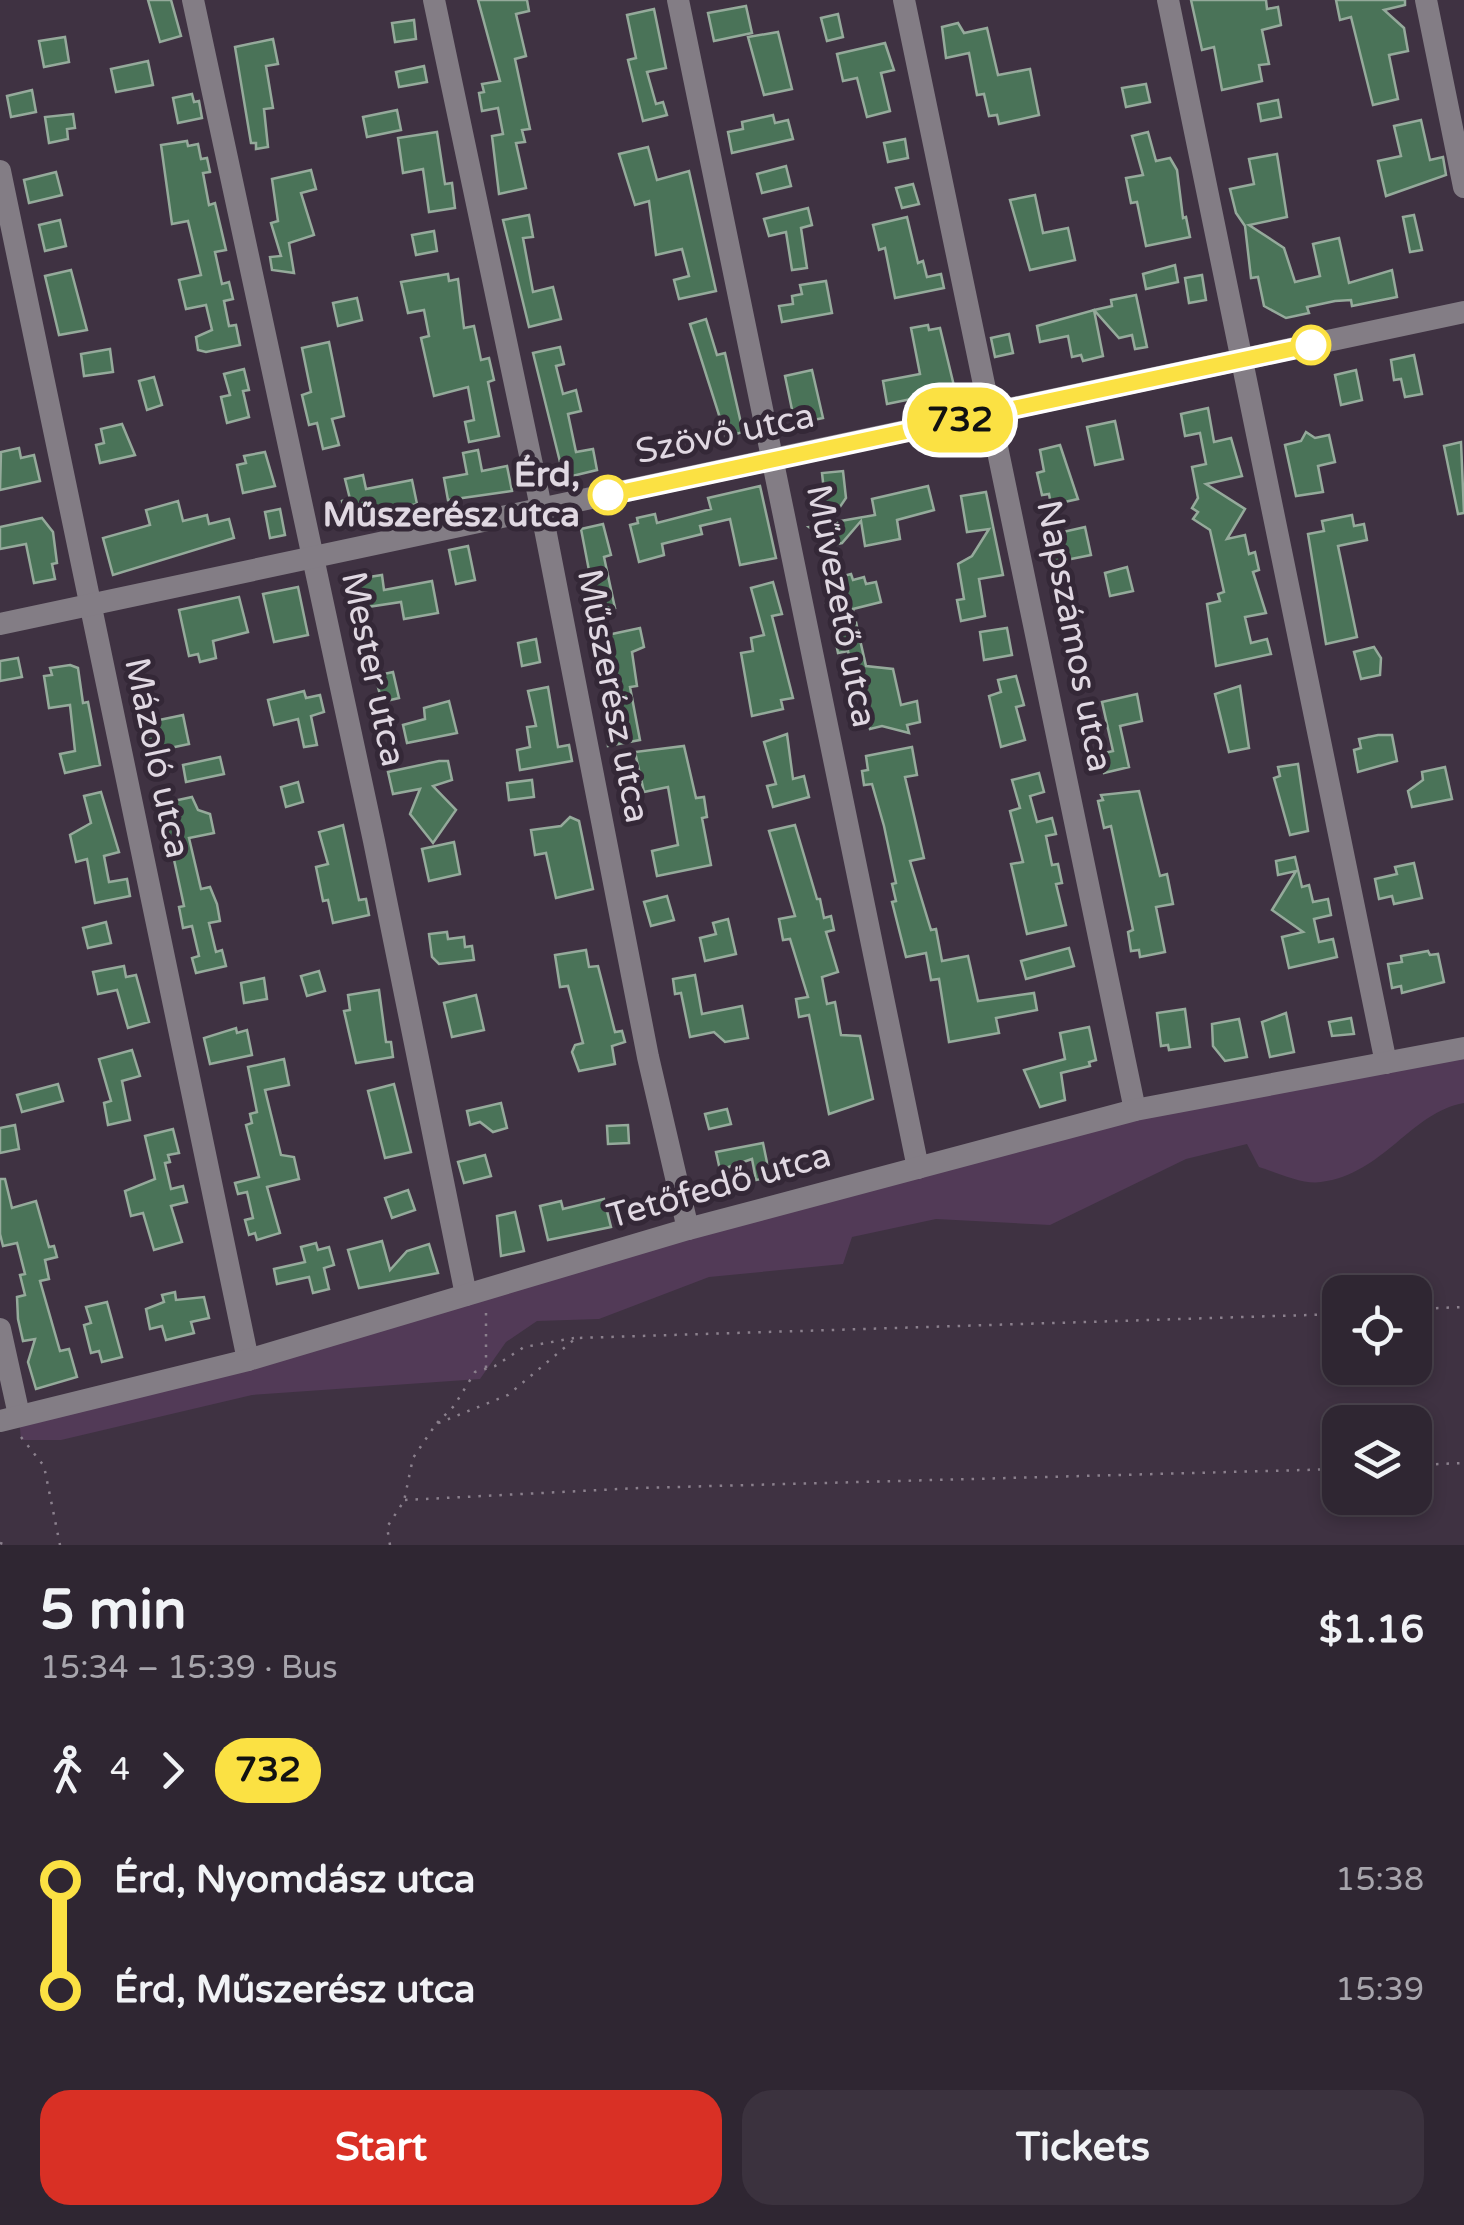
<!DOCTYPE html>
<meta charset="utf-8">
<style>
:root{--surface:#2f2632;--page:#3b323e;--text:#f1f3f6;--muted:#a7a5ac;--line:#4a434d;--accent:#d93025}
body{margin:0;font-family:"Varela Round",sans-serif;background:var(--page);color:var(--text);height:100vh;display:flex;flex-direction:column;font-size:38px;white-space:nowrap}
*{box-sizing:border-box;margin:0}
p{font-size:32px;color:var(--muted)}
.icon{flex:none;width:55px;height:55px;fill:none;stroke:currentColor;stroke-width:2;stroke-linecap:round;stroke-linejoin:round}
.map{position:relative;height:1545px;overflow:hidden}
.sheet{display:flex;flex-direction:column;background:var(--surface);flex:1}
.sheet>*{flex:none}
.badge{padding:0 20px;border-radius:32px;font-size:35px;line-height:65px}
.controls{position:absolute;left:1322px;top:1275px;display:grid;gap:20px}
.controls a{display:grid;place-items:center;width:110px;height:110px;border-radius:20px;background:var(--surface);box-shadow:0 5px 15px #0003,0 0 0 2px var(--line);font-size:50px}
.map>.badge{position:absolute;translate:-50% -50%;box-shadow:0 0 0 5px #fff}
.legs{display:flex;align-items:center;gap:15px;height:110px;padding:0 40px;font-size:32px}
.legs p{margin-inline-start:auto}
.overview{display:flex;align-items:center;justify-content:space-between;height:170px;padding:0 40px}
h1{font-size:55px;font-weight:700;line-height:75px}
.button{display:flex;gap:20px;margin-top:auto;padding:20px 40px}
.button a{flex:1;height:115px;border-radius:30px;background:var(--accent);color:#fff;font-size:40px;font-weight:700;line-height:115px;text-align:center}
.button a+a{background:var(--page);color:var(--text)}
ul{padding:0 40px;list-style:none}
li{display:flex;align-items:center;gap:35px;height:110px;font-size:38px}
li i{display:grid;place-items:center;width:15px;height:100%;margin:0 12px;background:currentColor}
li i::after{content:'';width:25px;height:25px;margin:-12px;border:8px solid;border-radius:50%;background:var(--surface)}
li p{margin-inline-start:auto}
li:first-child i{background:linear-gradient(#0000 50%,currentColor 0)}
li:last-child i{background:linear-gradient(currentColor 50%,#0000 0)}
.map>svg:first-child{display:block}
.green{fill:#523a57}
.building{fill:#4a7358;stroke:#95aa9b;stroke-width:2.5}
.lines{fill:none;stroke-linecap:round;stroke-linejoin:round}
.path{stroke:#8b808d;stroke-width:2.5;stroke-dasharray:2.5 8;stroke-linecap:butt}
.minor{stroke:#837d85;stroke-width:22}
.line-1-casing{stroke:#fff;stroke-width:22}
.line-1{stroke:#fbe143;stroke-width:15}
.stop-1-dot{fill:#fff;stroke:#fbe143;stroke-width:5}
.labels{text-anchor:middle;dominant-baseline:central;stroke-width:10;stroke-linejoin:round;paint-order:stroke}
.street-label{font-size:35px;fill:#e0d8e2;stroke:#342837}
.stop-label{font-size:35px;font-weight:bold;fill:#e0d8e2;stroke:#342837;text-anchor:end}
</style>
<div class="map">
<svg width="1464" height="1545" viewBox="0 0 1464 1545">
<rect width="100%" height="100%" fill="#3f3242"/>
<!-- green -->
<path class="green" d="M1464,1048V1103C1411,1112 1384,1174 1321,1182C1303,1185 1276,1172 1259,1167L1247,1144L1186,1159L1050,1225L936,1219L852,1237L843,1264L709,1277L599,1319L537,1321L506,1342L480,1379L252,1395L61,1440H21L19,1416L1135,1110Z"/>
<!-- building -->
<g class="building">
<path d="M148,0H171L181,36L160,42Z"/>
<path d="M478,0H527L529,11L516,14L526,56L515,59L530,129L522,130L525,142L516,143L526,188L499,194L492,136L503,134L498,108L482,111L479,93L484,92L482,84L500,81Z"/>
<path d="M1191,0H1266L1267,9L1278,7L1281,25L1262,30L1269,64L1259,65L1262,81L1222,90L1214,47L1202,50Z"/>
<path d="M1336,0H1405V5L1384,10L1404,28L1408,51L1389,55L1398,99L1373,105L1351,17L1340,20Z"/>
<path d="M746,6L752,33L714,41L708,13Z"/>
<path d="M654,9L666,68L647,72L656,104L663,102L667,115L643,121L628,60L636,58L627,15Z"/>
<path d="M838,14L843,37L827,41L821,18Z"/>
<path d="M414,20L416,39L395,42L392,23Z"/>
<path d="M958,23L964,33L987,28L998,75L1030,69L1039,115L999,124L997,115L989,116L984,94L977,95L969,53L946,58L942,27Z"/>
<path d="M778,32L792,89L764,95L748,37Z"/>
<path d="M65,37L69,62L44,67L39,41Z"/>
<path d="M273,39L278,64L266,66L273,108L264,109L268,147L256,149V143H251L235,47Z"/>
<path d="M885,43L894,70L881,73L890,111L867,117L857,78L843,81L837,54Z"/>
<path d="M148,61L153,85L116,92L111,69Z"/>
<path d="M424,66L427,82L399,87L396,72Z"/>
<path d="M1146,84L1150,102L1126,107L1122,88Z"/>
<path d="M32,90L36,112L11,117L7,96Z"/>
<path d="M192,94L194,102L199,101L202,118L178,123L173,98Z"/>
<path d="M1278,100L1281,117L1261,121L1258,104Z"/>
<path d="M397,110L401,130L367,137L363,117Z"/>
<path d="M73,114L75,128L67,129L68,139L49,143L45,117Z"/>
<path d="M773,115L775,123L788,120L793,139L732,153L728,132L743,129L742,122Z"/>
<path d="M1421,120L1430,160L1443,157L1446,175L1386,196L1378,161L1401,156L1394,126Z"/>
<path d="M437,132L445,184L452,183L455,208L429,212L423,169L403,173L398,138Z"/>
<path d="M1148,132L1156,161L1170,158L1177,170L1183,218L1186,217L1190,237L1146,246L1137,202L1131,203L1126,178L1143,175L1132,136Z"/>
<path d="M905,139L908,158L888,162L884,143Z"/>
<path d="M187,141L188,146L198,144L201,159L207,158L210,172L203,173L209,205L215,203L226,250L215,252L222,284L229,282L233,299L224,301L229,326L236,325L240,345L206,352L198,350L196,337L212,330L206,305L186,309L179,280L201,275L188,221L172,224L161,145Z"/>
<path d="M648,147L657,180L689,171L716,291L679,299L674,280L689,276L682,249L656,255L649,201L635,205L619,154Z"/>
<path d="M1277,154L1287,217L1249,225L1284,248L1295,282L1320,276L1313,244L1339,238L1349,283L1392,270L1397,297L1352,306L1351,300L1335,301L1307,307L1309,313L1286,318L1264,306L1258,277L1251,278L1245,226L1236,213L1230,189L1254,184L1249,159Z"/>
<path d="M786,166L791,186L762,193L757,174Z"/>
<path d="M311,170L316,189L301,193L314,235L289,243L294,273L272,270L270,257L281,256L271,223L278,221L272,179Z"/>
<path d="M56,172L62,195L29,203L24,180Z"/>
<path d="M913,184L919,204L902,208L896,188Z"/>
<path d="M1035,195L1043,233L1068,228L1075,260L1030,270L1010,200Z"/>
<path d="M808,208L812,225L801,228L807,268L792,270L786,232L769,236L764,219Z"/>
<path d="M529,215L533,237L523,238L533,292L553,287L561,319L529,327L503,220Z"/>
<path d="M1414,215L1422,250L1410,252L1403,217Z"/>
<path d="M907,217L918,263L923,261L927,277L941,274L944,288L895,298L885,248L879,250L873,225Z"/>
<path d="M60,220L66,246L45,251L39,225Z"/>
<path d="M434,231L437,251L416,255L412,235Z"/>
<path d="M1175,265L1178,282L1146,289L1143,274Z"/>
<path d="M71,270L87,330L59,335L45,276Z"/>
<path d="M448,274L449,281L458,279L464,328L474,326L481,360L489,358L494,380L488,382L499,436L469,442L465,422L474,420L468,387L434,396L421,338L429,336L424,310L408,313L401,282Z"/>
<path d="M1202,275L1206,300L1189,303L1185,278Z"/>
<path d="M826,281L832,313L782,322L779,306L793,304L792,296L802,294L800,285Z"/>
<path d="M1136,295L1147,347L1135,349L1132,335L1119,338L1094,310L1112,306L1111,300Z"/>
<path d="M357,298L362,320L338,326L333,303Z"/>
<path d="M1094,310L1103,356L1083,361L1081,355L1072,357L1068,336L1040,342L1037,326Z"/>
<path d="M706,319L717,355L725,353L743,432L726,437L690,324Z"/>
<path d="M928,325L929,330L940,328L955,390L887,404L883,381L920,374L911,328Z"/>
<path d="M1009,334L1013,353L995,357L991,338Z"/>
<path d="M329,342L344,416L332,419L339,445L323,449L317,423L309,425L302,395L311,392L302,348Z"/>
<path d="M560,347L564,364L556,366L563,394L576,390L581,411L568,414L576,452L593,449L597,470L564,478L533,353Z"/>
<path d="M110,349L113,372L84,376L81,354Z"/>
<path d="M1414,355L1422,394L1405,397L1401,379L1394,380L1391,360Z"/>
<path d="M244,369L249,390L243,391L249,417L227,423L221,397L230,395L224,374Z"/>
<path d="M812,370L823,418L795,424L785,376Z"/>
<path d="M1356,370L1362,400L1341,405L1335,375Z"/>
<path d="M154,377L162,405L147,410L139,381Z"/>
<path d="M1208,408L1214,442L1231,438L1242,476L1206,484L1245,509L1227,539L1245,535L1249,554L1255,552L1259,570L1253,572L1266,613L1245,617L1251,643L1267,639L1271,654L1216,666L1207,604L1220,601L1218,594L1224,592L1210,530L1193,519L1198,512L1192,508L1198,498L1192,467L1206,464L1200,433L1185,436L1181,414Z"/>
<path d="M1115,421L1123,459L1095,465L1087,427Z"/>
<path d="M122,424L135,455L100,463L96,445L104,443L101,429Z"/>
<path d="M1306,432L1315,438L1329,435L1335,462L1318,466L1323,492L1296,496L1285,445L1301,441Z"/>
<path d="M1461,442L1464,513L1458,514L1444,446Z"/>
<path d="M1060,445L1078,499L1051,505L1049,494L1042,495L1037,473L1044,471L1040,450Z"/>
<path d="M19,448L21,458L34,455L40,481L0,490L1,452Z"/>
<path d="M478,450L482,471L507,466L512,491L448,500L444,478L467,474L463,453Z"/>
<path d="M265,452L275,486L243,493L237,465L246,463L244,456Z"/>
<path d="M843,471L846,498L829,523L875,515L872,499L928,486L934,510L897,520L900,539L865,546L861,521L842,543L833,545L809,527L817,526L813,504L824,491L822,473Z"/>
<path d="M363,475L366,489L412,480L417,504L346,521L342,501L350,499L345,479Z"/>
<path d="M760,486L776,558L740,565L730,519L700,526L702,534L662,544L664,555L639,562L630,525L638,523L637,518L655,514L657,523L711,509L708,498Z"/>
<path d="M986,492L1003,575L979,579L985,616L961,621L957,600L964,599L958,564L972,556L989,529L967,532L961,496Z"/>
<path d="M178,501L183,521L207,515L209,524L229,519L234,538L113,575L103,538L150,525L146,510Z"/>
<path d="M280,509L285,535L270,538L265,512Z"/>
<path d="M1352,515L1354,526L1364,524L1367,540L1338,546L1357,637L1326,644L1308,534L1324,531L1322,521Z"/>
<path d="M42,518L53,532L57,563L52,564L55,579L34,583L26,544L0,549V527Z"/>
<path d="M603,524L611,555L604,557L615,608L597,612L581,529Z"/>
<path d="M1062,527L1063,532L1085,527L1091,555L1051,563L1045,537L1050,536L1049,530Z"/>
<path d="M468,546L475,580L456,584L449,550Z"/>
<path d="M1127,567L1133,591L1110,596L1105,573Z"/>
<path d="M851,574L853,580L864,577L866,584L876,582L881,602L853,609L866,666L893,669L901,705L917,701L920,722L907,725L909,733L882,726L870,729L862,695L848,698L844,680L854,679L848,651L838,653L832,623L844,620L826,603L835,591L832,579Z"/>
<path d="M382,575L384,590L432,581L438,613L404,619L401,602L361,608L356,579Z"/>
<path d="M773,582L782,614L772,616L793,698L781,700L783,709L752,716L741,653L753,651L751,638L764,635L751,588Z"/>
<path d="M298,587L308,635L274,642L263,594Z"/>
<path d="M239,597L248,632L213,641L216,658L200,662L198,654L189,656L179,610Z"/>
<path d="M640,628L644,647L632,652L637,686L630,687L640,740L608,746L603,687L608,686L598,637Z"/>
<path d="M1007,628L1012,655L984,660L980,632Z"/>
<path d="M536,639L540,662L522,666L518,643Z"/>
<path d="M1374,647L1381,658L1380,675L1361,679L1354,652Z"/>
<path d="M18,658L22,677L0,681V661Z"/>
<path d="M70,665L78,668L83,703L88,702L100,765L65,773L60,754L75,751L70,705L49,708L44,676L52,675L50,668Z"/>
<path d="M393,672L399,698L382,702L375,676Z"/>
<path d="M1016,676L1024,705L1016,707L1025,740L1001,747L989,696L1001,692L998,680Z"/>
<path d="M1240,686L1249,748L1229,752L1215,694Z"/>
<path d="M548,687L558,747L569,745L572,761L520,770L517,750L530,747L527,727L536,726L528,691Z"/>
<path d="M304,691L306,698L320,695L324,712L311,716L317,745L304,747L298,719L274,725L268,700Z"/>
<path d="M1137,694L1142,721L1120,726L1129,767L1104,773L1100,754L1113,751L1102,702Z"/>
<path d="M449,701L457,733L407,743L403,725L425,719L424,708Z"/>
<path d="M183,715L189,744L151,752L145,723Z"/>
<path d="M787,734L793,779L804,776L809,797L773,807L767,786L776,784L764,742Z"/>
<path d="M1378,735H1392L1397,761L1358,772L1354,750L1361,748L1359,739Z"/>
<path d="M684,746L696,798L704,797L707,817L702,818L711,865L657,876L652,851L678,845L668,787L644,792L635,752Z"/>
<path d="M912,747L917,775L905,777L924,858L910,861L931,930L936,929L942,961L968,956L978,1001L1034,993L1037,1010L996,1018L999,1033L949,1042L939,979L931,980L926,953L906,957L892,902L896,901L892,884L896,883L884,826L872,784L864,785L862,771L868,770L866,756Z"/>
<path d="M220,757L224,774L186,782L183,765Z"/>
<path d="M439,761H448L452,780L433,786L456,810L433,843L410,814L420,789L393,794L388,772Z"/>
<path d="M1298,764L1308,831L1290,835L1274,778L1280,776L1278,767Z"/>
<path d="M1445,767L1452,799L1412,807L1408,791L1423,780L1422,772Z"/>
<path d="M1039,773L1044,792L1030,796L1037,822L1052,818L1056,834L1046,836L1052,865L1058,864L1062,883L1056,884L1066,925L1027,934L1011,864L1023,862L1010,811L1020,808L1012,780Z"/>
<path d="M532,780L534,797L509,800L507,783Z"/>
<path d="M298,782L303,802L286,807L281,787Z"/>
<path d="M1139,791L1160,876L1167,874L1173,904L1156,907L1165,952L1140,957L1139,950L1131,951L1128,932L1133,930L1111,826L1104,828L1098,801L1103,800L1101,795Z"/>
<path d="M101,792L119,852L104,856L109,882L127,879L130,896L95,903L87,859L76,862L70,835L91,823L84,796Z"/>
<path d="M192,797L198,810L210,814L214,833L189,838L201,889L210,887L217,904L220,921L209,923L216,952L222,950L226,966L196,973L192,958L199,956L192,926L183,928L179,907L184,906L165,818L172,817L169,802Z"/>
<path d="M570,817L579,821L593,889L556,898L546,853L535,855L531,830L561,826Z"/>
<path d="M343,825L359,900L366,899L369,915L333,923L328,900L323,901L316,867L328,864L319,832Z"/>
<path d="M795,825L817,899H820L824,918L831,916L834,930L826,932L838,972L822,977L827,1004L835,1002L841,1035L860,1036L873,1099L829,1114L809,1015L799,1017L796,999L808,997L790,939L783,940L779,919L795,916L769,831Z"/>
<path d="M454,842L460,874L429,881L422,849Z"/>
<path d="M1295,857L1302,887L1309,885L1313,902L1328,899L1331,915L1314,919L1319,942L1333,939L1337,957L1289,968L1282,937L1303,932L1272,910L1296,871L1278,875L1276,861Z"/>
<path d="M1414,863L1422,898L1394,904L1392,896L1379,899L1375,879L1397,874L1395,867Z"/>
<path d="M667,896L674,920L651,926L644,902Z"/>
<path d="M728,919L736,954L705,961L700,938L716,934L713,923Z"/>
<path d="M106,922L111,943L88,948L83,928Z"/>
<path d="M447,932L448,939L464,937L465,947L472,946L474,960L439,964L432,957L429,934Z"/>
<path d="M1069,948L1074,966L1026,979L1021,961Z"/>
<path d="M586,950L589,967L598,966L615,1032L622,1031L625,1042L612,1046L615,1064L579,1071L572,1052L575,1045L583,1043L568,986L560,987L555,955Z"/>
<path d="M1428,951L1430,955L1438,954L1444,982L1402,993L1401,986L1392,988L1388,964L1402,962L1401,956Z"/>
<path d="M124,966L126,977L136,975L149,1022L128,1028L117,990L98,994L93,972Z"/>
<path d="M319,971L325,991L307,996L301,976Z"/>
<path d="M695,975L702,1014L742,1006L748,1038L725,1042L714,1032L690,1037L681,993L675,994L673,979Z"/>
<path d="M264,978L267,999L244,1003L241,983Z"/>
<path d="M379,990L386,1042H391L393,1057L356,1063L344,1011L350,1010L348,995Z"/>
<path d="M476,995L484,1030L452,1037L444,1003Z"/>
<path d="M1185,1009L1190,1047L1169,1050L1168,1045L1161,1046L1157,1013Z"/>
<path d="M1286,1013L1294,1052L1270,1057L1262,1022Z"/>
<path d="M1351,1018L1354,1034L1332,1036L1329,1022Z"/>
<path d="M1239,1019L1247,1057L1225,1061L1213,1046L1212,1024Z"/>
<path d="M1089,1027L1096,1060L1089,1062L1090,1066L1061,1073L1065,1100L1040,1107L1024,1070L1065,1059L1060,1033Z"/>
<path d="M236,1028L237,1033L247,1030L252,1055L210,1064L204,1038Z"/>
<path d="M132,1050L140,1076L122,1081L130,1120L108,1125L104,1103L111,1101L99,1059Z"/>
<path d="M284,1059L289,1085L265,1090L281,1155L294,1157L299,1179L267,1187L280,1233L257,1240L255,1233L249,1235L245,1220L253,1218L247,1192L238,1194L235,1183L259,1177L246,1125L252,1123L250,1114L257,1112L248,1067Z"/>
<path d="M58,1084L63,1101L22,1112L17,1095Z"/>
<path d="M394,1084L411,1152L385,1158L368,1091Z"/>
<path d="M501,1103L507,1128L493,1132L480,1122L470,1125L467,1111Z"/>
<path d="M727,1109L731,1124L709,1129L705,1114Z"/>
<path d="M15,1125L19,1149L0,1153V1128Z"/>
<path d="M628,1125L629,1143L608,1144L607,1126Z"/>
<path d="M173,1129L179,1153L168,1155L170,1162L165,1163L171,1189L183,1186L187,1202L171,1206L182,1242L154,1250L143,1213L131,1216L125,1191L155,1179L145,1136Z"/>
<path d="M763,1143L770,1177L756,1180L752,1159L720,1170L716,1152Z"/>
<path d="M485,1155L491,1176L464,1183L458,1162Z"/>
<path d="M0,1179H5L12,1208L36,1201L49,1247L54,1246L57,1257L45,1260L49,1279L40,1281L60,1351L69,1349L77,1377L36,1389L28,1362L35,1339L23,1341L18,1319L17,1297L25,1295L20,1275L25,1274L17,1243L3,1246L0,1234Z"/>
<path d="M408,1190L415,1210L392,1218L385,1198Z"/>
<path d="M604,1199L611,1227L548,1240L540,1206L561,1201L563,1209Z"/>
<path d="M515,1212L524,1251L501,1256L497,1216Z"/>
<path d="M382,1241L390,1270L407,1251L429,1244L438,1273L359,1288L348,1250Z"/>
<path d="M316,1243L318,1250L329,1247L334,1265L324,1268L329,1289L313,1293L309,1277L277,1284L274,1269L305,1262L301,1247Z"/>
<path d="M175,1292L176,1300L204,1297L209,1318L191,1322L194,1333L166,1340L162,1326L150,1329L146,1309L164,1302L162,1295Z"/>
<path d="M107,1302L122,1357L102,1362L99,1351L91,1353L84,1325L91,1323L86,1307Z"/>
</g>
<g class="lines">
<!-- path -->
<g class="path">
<path d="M1415,1309L1464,1307"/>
<path d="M486,1368V1308"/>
<path d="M437,1423L454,1406L475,1372L495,1366L524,1347L574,1338"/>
<path d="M21,1437L44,1466L60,1545"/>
<path d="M1415,1465L1464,1463"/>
<path d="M405,1500L639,1488L1340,1469"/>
<path d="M0,1543L7,1545"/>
<path d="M390,1545L387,1527L404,1501L413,1458L436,1424L508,1395L576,1338L1340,1314"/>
</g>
<!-- minor -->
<g class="minor">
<path d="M193,0L374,841L466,1295"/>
<path d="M434,0L538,493L648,1057L688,1229"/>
<path d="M678,0L918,1168"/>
<path d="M904,0L1135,1110"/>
<path d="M1168,0L1386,1063"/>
<path d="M1426,0L1464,187"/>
<path d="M0,171L248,1360"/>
<path d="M0,624L1464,312"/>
<path d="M0,1329L19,1415"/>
<path d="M0,1421L248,1360L688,1229L1135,1110L1464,1048"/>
</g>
</g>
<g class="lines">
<!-- line-1 casing -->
<g class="line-1-casing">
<path id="line-1" d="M608,495L1311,345"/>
</g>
<!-- line-1 -->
<use href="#line-1" class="line-1"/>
</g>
<!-- markers -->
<g class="stop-1-dot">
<circle cx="1311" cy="345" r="18"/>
<circle cx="608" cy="495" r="18"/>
</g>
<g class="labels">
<!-- street labels -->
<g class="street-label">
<text transform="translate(725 434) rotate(-12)">Szövő utca</text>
<text transform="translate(841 606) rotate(79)">Művezető utca</text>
<text transform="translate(1074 636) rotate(79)">Napszámos utca</text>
<text transform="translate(373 669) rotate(78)">Mester utca</text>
<text transform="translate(613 696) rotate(79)">Műszerész utca</text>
<text transform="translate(157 758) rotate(78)">Mázoló utca</text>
<text transform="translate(719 1186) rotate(-16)">Tetőfedő utca</text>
</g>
<!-- stop labels -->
<g class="stop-label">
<text x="580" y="475">Érd,<tspan x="580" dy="40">Műszerész utca</tspan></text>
</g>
</g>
</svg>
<div class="controls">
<a><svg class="icon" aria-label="locate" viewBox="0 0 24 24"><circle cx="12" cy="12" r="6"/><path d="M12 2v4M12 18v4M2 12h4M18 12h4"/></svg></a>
<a><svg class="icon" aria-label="layers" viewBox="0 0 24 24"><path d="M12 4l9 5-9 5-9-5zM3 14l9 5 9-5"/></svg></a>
</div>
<b class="badge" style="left:960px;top:420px;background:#fbe143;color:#111">732</b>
</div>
<section class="sheet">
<div class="overview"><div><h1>5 min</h1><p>15:34 – 15:39 · Bus</p></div><b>$1.16</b></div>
<div class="legs"><svg class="icon" aria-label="walk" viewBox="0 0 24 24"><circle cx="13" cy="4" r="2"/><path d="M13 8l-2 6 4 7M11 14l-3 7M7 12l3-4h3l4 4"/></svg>4<svg class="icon" aria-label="forward" viewBox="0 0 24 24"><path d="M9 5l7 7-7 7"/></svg><b class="badge" style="background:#fbe143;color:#111">732</b></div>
<ul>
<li><i style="color:#fbe143"></i><b>Érd, Nyomdász utca</b><p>15:38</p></li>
<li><i style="color:#fbe143"></i><b>Érd, Műszerész utca</b><p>15:39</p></li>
</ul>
<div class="button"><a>Start</a><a>Tickets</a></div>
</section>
